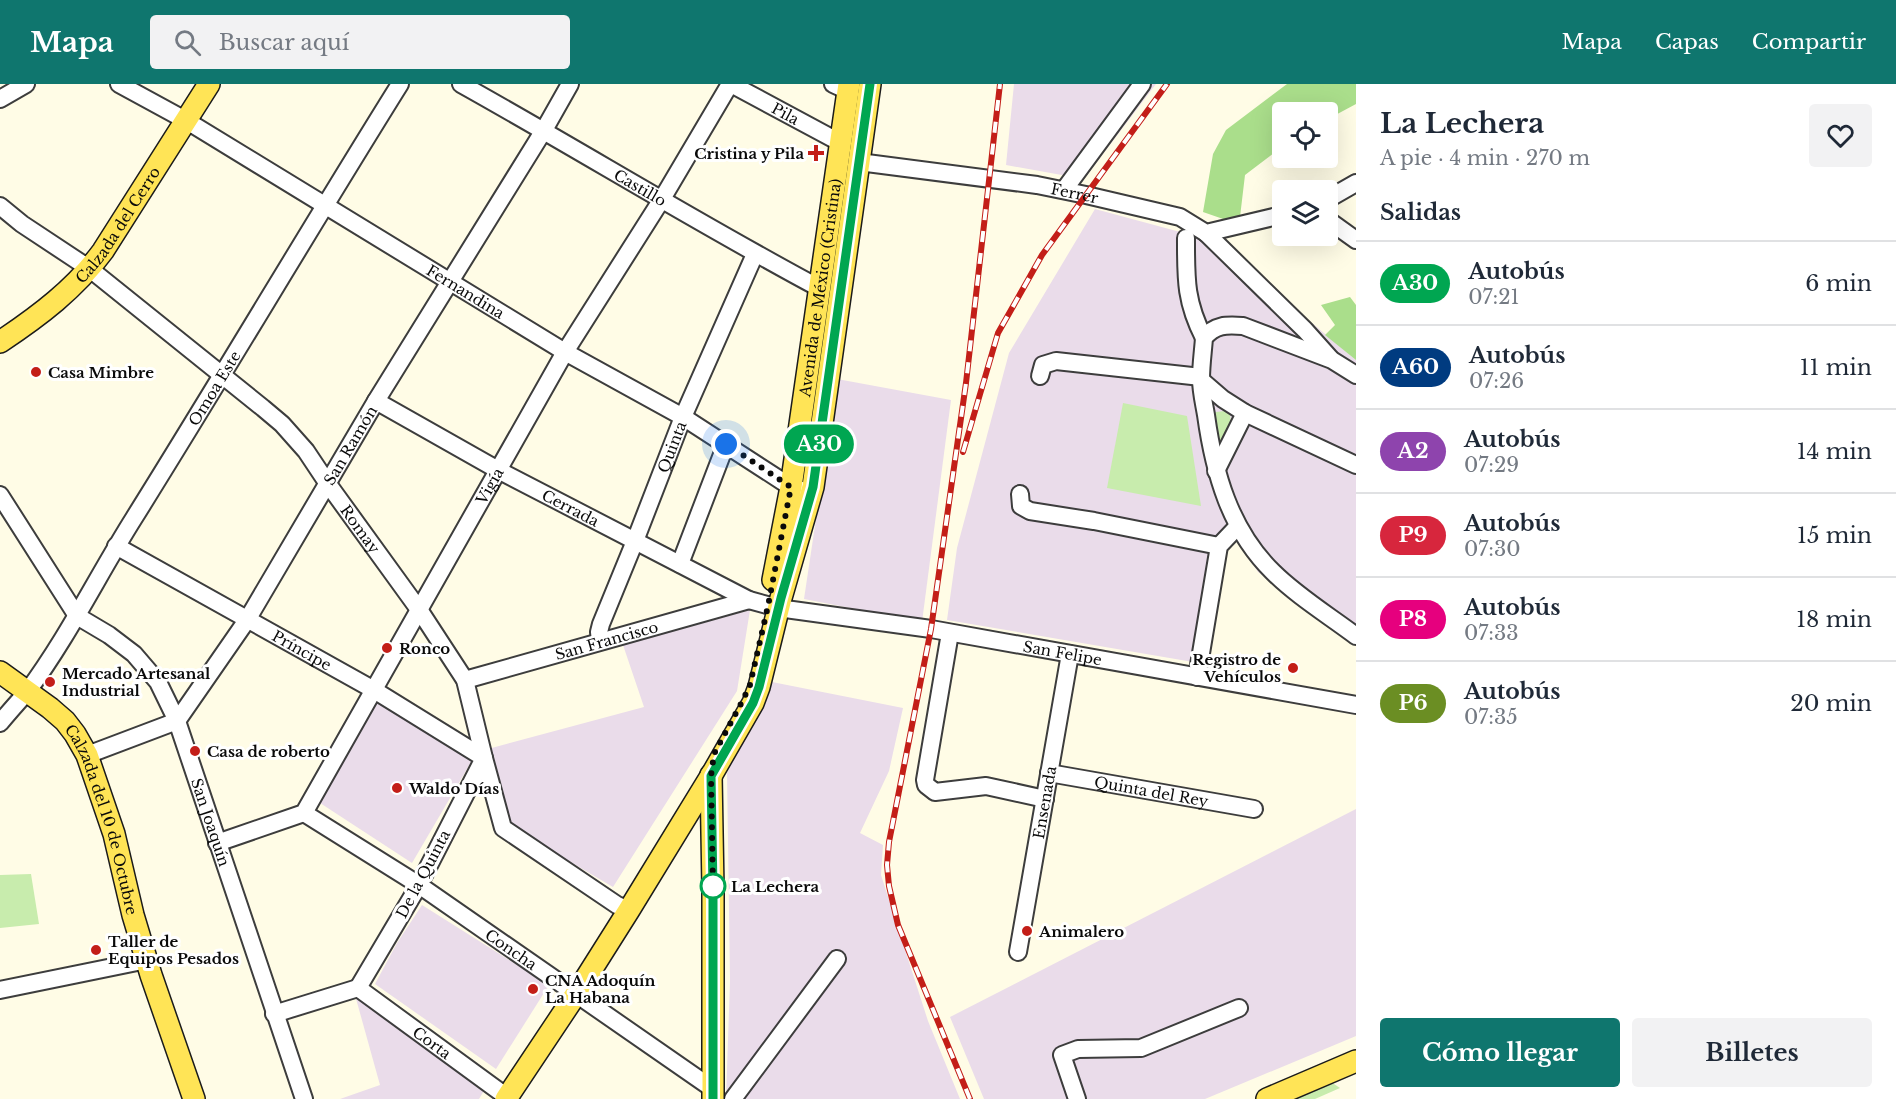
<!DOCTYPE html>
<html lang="es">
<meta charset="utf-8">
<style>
:root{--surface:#fff;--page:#f2f2f3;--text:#1f2937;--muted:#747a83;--line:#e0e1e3;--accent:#0f766e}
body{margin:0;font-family:"Libre Baskerville",serif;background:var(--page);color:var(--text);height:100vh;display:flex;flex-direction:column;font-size:22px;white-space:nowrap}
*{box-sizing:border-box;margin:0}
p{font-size:20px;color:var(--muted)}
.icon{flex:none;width:33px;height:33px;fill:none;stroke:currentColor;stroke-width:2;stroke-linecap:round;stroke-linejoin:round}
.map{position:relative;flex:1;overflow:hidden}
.panel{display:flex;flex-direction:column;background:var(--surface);width:540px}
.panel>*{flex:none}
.badge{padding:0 12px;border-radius:20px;font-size:21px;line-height:39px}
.buttons{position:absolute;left:1272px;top:18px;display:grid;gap:12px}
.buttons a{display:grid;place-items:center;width:66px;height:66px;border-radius:6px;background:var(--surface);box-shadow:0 6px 24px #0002;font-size:30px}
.you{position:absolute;width:30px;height:30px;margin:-15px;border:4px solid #fff;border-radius:50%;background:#1a73e8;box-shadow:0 0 0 9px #1a73e833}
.map>.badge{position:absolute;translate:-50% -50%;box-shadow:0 0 0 3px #fff}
h2{padding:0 24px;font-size:22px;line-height:54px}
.round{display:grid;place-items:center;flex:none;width:63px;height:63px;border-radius:6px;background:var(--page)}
.head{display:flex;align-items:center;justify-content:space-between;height:102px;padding:0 24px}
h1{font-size:28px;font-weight:700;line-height:45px}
.action{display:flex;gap:12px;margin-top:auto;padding:12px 24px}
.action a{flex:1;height:69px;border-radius:6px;background:var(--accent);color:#fff;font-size:24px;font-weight:700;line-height:69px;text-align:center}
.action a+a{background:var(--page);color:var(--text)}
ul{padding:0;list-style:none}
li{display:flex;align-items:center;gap:18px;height:84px;padding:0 24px;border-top:2px solid var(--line)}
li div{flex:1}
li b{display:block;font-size:22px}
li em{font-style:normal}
li .badge{min-width:66px;font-weight:700;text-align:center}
header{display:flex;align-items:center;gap:36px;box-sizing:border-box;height:84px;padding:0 30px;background:var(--accent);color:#fff}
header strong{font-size:28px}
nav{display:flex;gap:33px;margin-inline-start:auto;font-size:21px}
.search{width:420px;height:54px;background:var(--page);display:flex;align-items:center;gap:15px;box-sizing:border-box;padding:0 21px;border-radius:6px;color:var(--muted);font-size:22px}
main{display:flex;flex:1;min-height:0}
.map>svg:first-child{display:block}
.industrial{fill:#eadcea}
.green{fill:#c8ecad}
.forest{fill:#aade8b}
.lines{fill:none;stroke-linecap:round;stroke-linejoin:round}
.minor-casing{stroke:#3d3d3d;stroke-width:20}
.major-casing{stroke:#1b1b1b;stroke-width:24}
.minor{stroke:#fff;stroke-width:16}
.major{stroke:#ffe456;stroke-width:21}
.rail-casing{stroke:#c31e18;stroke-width:6}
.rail{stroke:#fff;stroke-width:4;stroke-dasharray:11;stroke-linecap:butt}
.line-casing{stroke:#fff;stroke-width:14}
.line{stroke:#00a651;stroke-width:9}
.walk{stroke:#0a0a0a;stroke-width:6;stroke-dasharray:0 10.8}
.poi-dot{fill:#c31e18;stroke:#fff;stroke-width:2}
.stop-dot{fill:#fff;stroke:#00a651;stroke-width:3}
.labels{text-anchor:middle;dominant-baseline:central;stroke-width:6;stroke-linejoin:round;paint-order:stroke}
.street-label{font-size:15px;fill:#0a0a0a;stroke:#fff}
.poi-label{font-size:15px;font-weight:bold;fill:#0a0a0a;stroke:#fff;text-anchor:start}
.stop-label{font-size:15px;font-weight:bold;fill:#0a0a0a;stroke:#fff;text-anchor:start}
</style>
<header>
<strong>Mapa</strong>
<div class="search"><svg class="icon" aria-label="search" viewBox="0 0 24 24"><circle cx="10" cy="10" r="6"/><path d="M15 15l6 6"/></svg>Buscar aquí</div>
<nav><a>Mapa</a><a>Capas</a><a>Compartir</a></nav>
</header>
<main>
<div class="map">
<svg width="1356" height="1015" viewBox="0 0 1356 1015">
<rect width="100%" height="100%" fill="#fffce6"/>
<!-- industrial -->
<g class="industrial">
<path d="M1014,0H1156L1084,95L1006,81Z"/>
<path d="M1095,125L1195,152L1298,252L1312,239L1356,276V560L1258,488L1230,444L1217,451L1193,578L947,536L957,464L1009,269Z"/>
<path d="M837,295L951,316L922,538L804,515Z"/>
<path d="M750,526L737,607L613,803L506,740L488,665L644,623L623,561Z"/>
<path d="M772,598L903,624L889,687L860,749L883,761L881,791L928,937L960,1015H726L730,897L727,689Z"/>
<path d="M379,616L474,673L412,779L317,717Z"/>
<path d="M1356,725V952L1205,1015H984L950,933Z"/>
<path d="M422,821L549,901L496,985L375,900L397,859Z"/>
<path d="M355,911L485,1005L479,1015H340L380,1001Z"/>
</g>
<!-- green -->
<g class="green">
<path d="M1123,319L1187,332L1201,422L1107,404Z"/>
<path d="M1225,327L1230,331L1231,339L1221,362L1212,334L1216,328Z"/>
<path d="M31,790L39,840L0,844V791Z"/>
<path d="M1331,998L1340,1004L1315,1015H1294Z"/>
</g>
<!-- forest -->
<g class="forest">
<path d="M1287,0H1356V20L1328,35V28H1282V63L1245,91L1240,133L1226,136L1203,128L1213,70L1226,46Z"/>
<path d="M1350,213L1356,221V276L1325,251L1335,241L1321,221Z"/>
</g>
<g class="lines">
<!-- minor casing -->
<g class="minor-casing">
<g id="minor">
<path id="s1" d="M119,0L187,37L565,268L683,333L791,403L801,406"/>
<path id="s2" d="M461,0C581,67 699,140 821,205"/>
<path id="s3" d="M731,0L841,59"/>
<path d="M833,0L848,7"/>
<path d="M0,15L26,0"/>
<path id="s4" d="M859,78L1037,101L1086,111L1180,133L1206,149L1282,131"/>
<path d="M1064,106L1142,0"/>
<path d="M1328,115L1356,99"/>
<path id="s5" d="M0,122L22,140L90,185L263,324L282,340L306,367L328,400L420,527L465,596L484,674L503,744L617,821L629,826"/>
<path d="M1328,136L1356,156"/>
<path d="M1206,149L1305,246L1330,274"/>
<path d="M1186,154C1186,194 1185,217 1204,254"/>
<path d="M1356,291L1332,276L1243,242C1227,241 1215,240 1204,254C1203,268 1201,281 1201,295C1201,307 1204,319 1206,331C1214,389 1230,446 1273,488C1297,512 1328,531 1356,552"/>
<path d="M1040,292L1043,281L1056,277L1201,293"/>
<path d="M1201,296L1223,315L1245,329L1356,381"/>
<path id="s6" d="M376,317L498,386L749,516L778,524L931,545L1356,621"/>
<path d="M1216,387L1245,329"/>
<path d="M1020,410L1021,422L1030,427L1094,437L1219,462"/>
<path id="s7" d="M0,411L77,532L109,551L134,570L158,598L177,637L304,1015"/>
<path id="s8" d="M116,462L374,606L484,674L419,801L358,904"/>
<path d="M680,480L726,360"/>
<path d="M950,549L925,696L926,701L935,708L986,702L1045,715"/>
<path id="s9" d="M600,557L599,548L601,540L635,457L683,333L755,170"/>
<path d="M1197,593L1219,462L1238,442"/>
<path id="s10" d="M465,596L749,516"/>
<path id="s11" d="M0,639C9,628 18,618 27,608C68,553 98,491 134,434C224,290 310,144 400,0"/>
<path id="s12" d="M87,671L177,637L247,536L376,317L544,46L570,0"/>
<path id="s13" d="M1049,689L1254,725"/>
<path id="s14" d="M304,729L419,801L713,1005"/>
<path id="s15" d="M217,759L304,729L565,268L662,115L730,0"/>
<path id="s16" d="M1018,868L1070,570"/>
<path id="s17" d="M358,904L507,1013"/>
<path d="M0,906L147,876"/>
<path d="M274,930L358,904"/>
<path d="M733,1015L837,875"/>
<path d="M1077,1015L1062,971L1078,965L1141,964L1239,924"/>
</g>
</g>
<!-- major casing -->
<g class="major-casing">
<g id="major">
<path id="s18" d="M0,258C39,232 75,205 103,167L209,0"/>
<path id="s19" d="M773,496L791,403L849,0"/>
<path id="s20" d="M0,588L50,624L65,637L75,650L87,671L114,750L133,831L151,891L194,1015"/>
<path d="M711,691L713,805V1015"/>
<path d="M506,1015L576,910L629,826L711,692L753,619L759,603L781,514L813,403L870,0"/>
<path d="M1267,1015L1356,977"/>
</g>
</g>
<!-- minor -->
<use href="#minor" class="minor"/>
<!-- major -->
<use href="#major" class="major"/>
<!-- rail casing -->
<g class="rail-casing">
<g id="rail">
<path d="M963,368L998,249L1042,171L1167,0"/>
<path d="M970,1015L898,841L889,802L887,781L889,758L931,545L966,299L1000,0"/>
</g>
</g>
<!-- rail -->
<use href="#rail" class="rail"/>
</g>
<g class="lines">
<!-- line casing -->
<g class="line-casing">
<path id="line" d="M713,1015V805L711,692L753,619L759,603L781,514L813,403L870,0"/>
</g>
<!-- line -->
<use href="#line" class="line"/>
<!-- walk -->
<path class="walk" d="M713,802V805L711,692L714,670L743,616L750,601L768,522L791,403L726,360"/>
</g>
<!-- markers -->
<g class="poi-dot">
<path d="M813 60h6v6h6v6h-6v6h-6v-6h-6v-6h6z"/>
<circle cx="36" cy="288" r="6"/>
<circle cx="387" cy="564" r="6"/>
<circle cx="1293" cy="584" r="6"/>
<circle cx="50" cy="598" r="6"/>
<circle cx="195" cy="667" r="6"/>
<circle cx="397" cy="704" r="6"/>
<circle cx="1027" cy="847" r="6"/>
<circle cx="96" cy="866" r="6"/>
<circle cx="533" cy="905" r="6"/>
</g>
<circle class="stop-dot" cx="713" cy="802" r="12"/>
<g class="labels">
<!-- street labels -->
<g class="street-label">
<text stroke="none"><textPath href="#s3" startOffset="62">Pila</textPath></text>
<text stroke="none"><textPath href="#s2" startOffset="207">Castillo</textPath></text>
<text stroke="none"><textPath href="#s4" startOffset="218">Ferrer</textPath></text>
<text stroke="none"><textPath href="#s18" startOffset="168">Calzada del Cerro</textPath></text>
<text stroke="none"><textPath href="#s19" startOffset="296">Avenida de México (Cristina)</textPath></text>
<text stroke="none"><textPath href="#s1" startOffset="404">Fernandina</textPath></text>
<text stroke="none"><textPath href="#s11" startOffset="398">Omoa Este</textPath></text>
<text stroke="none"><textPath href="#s12" startOffset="422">San Ramón</textPath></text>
<text stroke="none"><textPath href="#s9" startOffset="208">Quinta</textPath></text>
<text stroke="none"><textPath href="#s15" startOffset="468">Vigía</textPath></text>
<text stroke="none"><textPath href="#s6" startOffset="222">Cerrada</textPath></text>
<text stroke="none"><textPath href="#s5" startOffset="488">Romay</textPath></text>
<text stroke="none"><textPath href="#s10" startOffset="147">San Francisco</textPath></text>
<text stroke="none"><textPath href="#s8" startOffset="213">Príncipe</textPath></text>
<text stroke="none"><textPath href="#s6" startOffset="741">San Felipe</textPath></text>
<text stroke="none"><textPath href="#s13" startOffset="104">Quinta del Rey</textPath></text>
<text stroke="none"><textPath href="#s16" startOffset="152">Ensenada</textPath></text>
<text stroke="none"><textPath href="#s20" startOffset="188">Calzada del 10 de Octubre</textPath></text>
<text stroke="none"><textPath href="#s7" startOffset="399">San Joaquín</textPath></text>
<text transform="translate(423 790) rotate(-62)">De la Quinta</text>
<text stroke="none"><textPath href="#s14" startOffset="248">Concha</textPath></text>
<text stroke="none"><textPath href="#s17" startOffset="92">Corta</textPath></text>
</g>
<!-- poi labels -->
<g class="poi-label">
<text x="804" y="69" text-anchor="end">Cristina y Pila</text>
<text x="48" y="288">Casa Mimbre</text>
<text x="399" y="564">Ronco</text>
<text x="1281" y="575" text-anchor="end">Registro de<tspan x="1281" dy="17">Vehículos</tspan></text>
<text x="62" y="589">Mercado Artesanal<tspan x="62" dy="17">Industrial</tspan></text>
<text x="207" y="667">Casa de roberto</text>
<text x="409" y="704">Waldo Días</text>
<text x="1039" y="847">Animalero</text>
<text x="108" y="857">Taller de<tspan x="108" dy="17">Equipos Pesados</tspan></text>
<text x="545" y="896">CNA Adoquín<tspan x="545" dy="17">La Habana</tspan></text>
</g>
<!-- stop labels -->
<g class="stop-label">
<text x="731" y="802">La Lechera</text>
</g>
</g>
</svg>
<div class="buttons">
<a><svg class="icon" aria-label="locate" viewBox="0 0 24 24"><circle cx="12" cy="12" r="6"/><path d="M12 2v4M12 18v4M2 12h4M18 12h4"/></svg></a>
<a><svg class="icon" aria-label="layers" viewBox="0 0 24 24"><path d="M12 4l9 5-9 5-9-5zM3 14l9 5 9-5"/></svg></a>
</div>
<div class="you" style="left:726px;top:360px"></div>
<b class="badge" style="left:819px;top:360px;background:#00a651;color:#fff">A30</b>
</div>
<section class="panel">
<div class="head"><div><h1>La Lechera</h1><p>A pie · 4 min · 270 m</p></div><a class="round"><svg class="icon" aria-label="heart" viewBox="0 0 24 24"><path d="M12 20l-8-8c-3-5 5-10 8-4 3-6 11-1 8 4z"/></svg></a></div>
<h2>Salidas</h2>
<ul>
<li><span class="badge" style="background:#00a651;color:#fff">A30</span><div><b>Autobús</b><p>07:21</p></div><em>6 min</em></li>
<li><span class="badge" style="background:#003b80;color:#fff">A60</span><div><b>Autobús</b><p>07:26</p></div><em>11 min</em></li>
<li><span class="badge" style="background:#8e44ad;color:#fff">A2</span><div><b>Autobús</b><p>07:29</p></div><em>14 min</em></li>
<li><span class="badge" style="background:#d7263d;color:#fff">P9</span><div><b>Autobús</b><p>07:30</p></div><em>15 min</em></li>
<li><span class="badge" style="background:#e6007e;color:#fff">P8</span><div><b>Autobús</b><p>07:33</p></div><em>18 min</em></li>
<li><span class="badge" style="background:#6b8e23;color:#fff">P6</span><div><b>Autobús</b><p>07:35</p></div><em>20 min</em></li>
</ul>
<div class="action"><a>Cómo llegar</a><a>Billetes</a></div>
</section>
</main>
